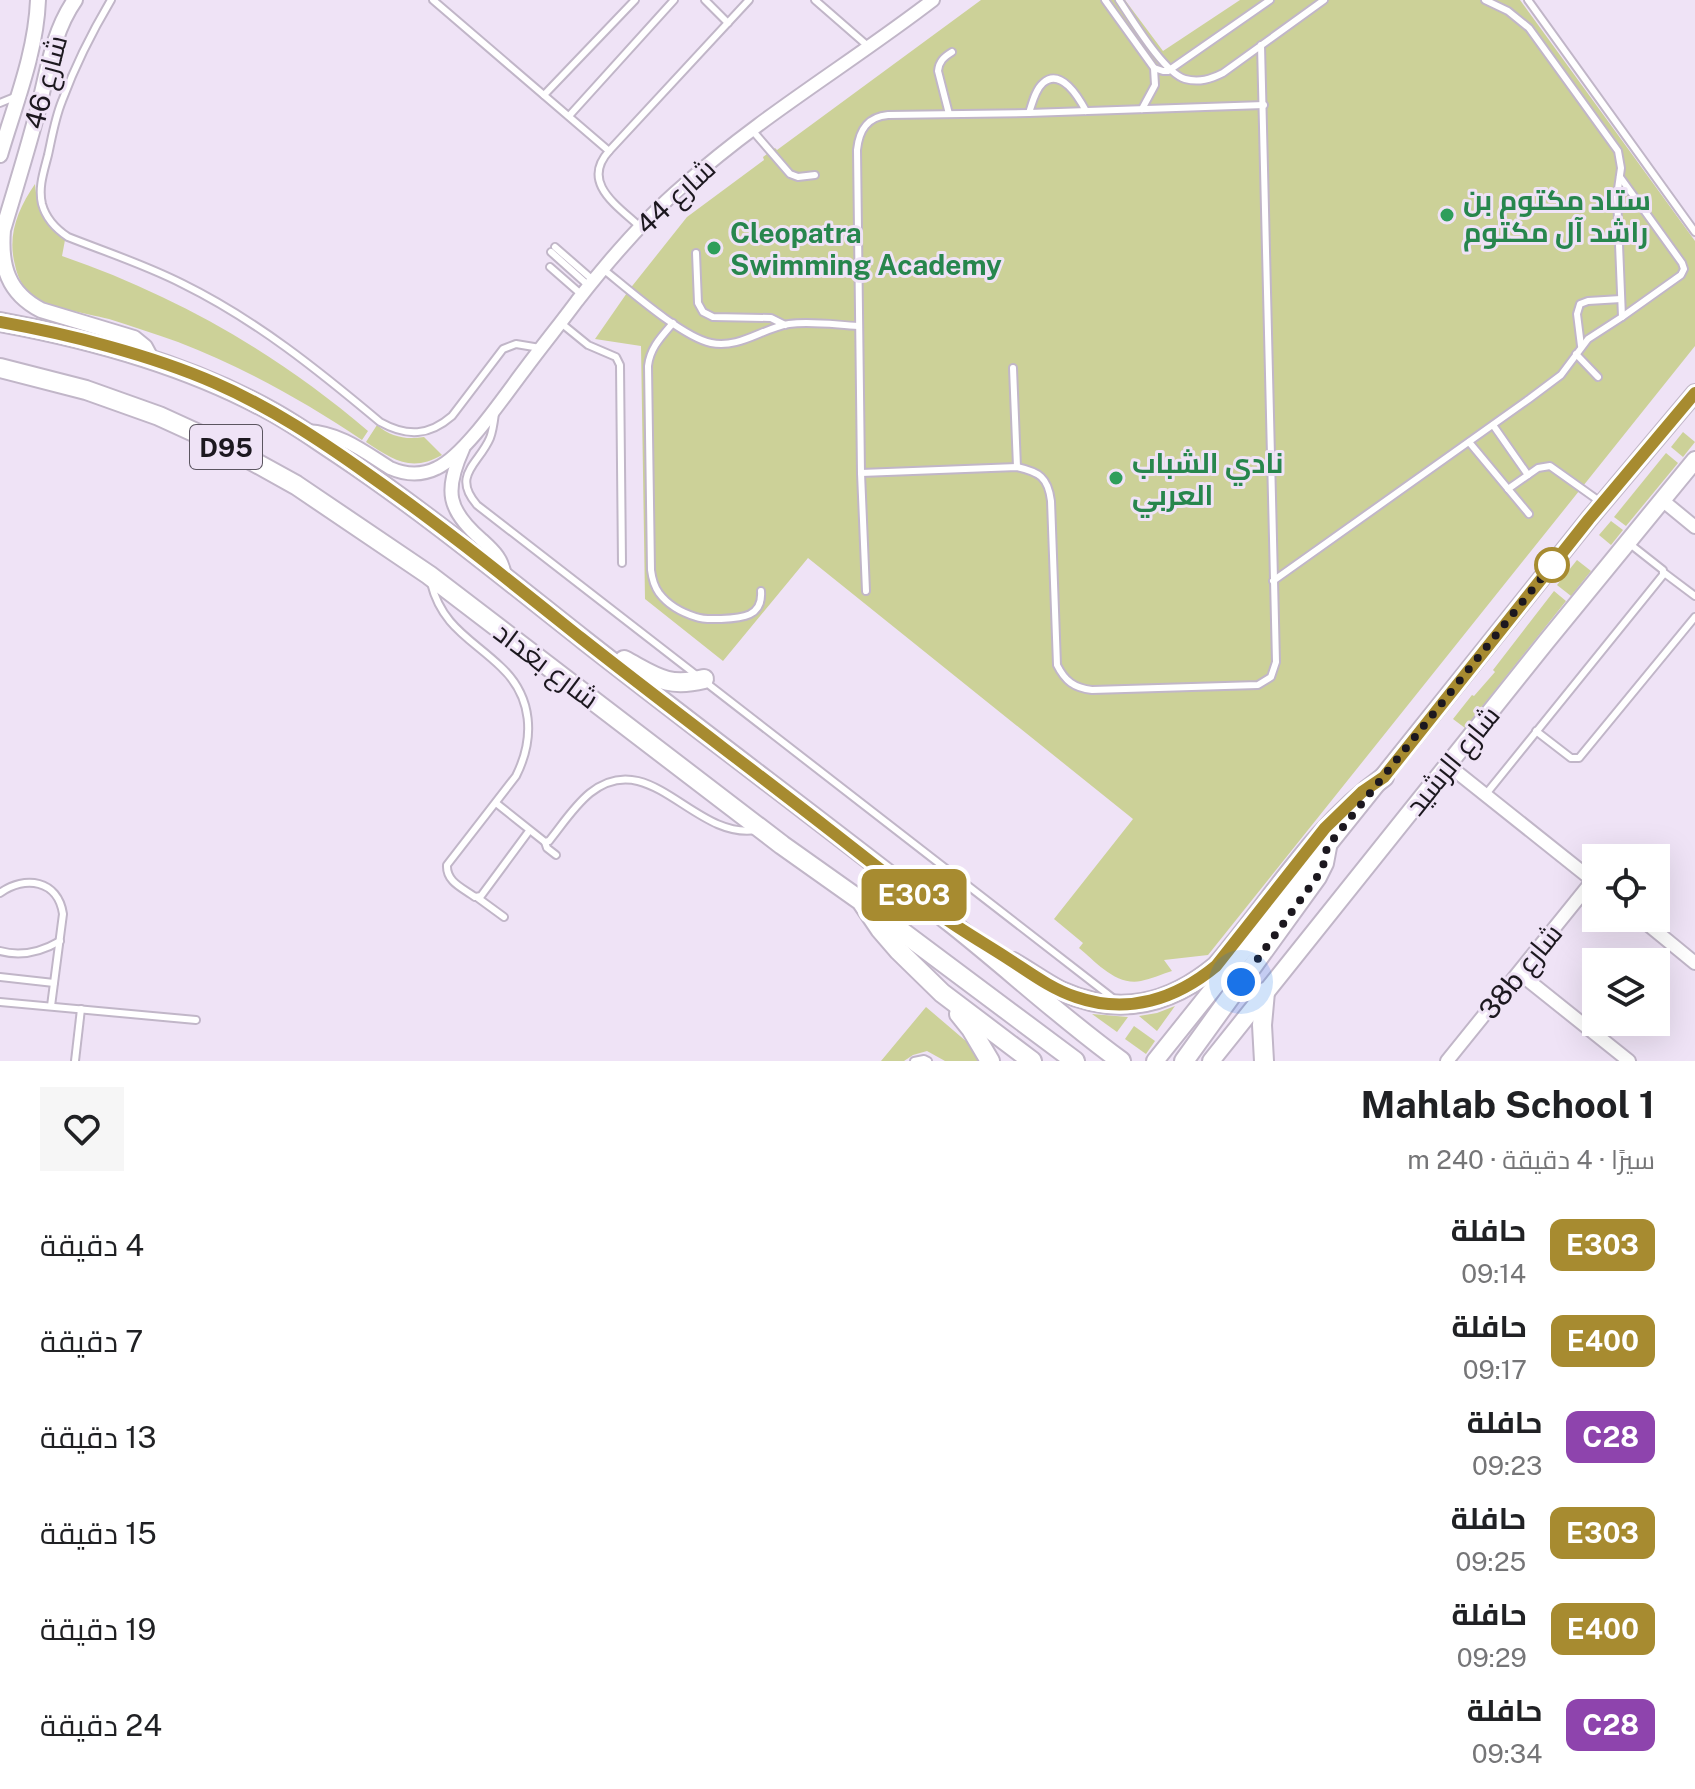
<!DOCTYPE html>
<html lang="ar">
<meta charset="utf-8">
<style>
:root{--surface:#fff;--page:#f6f6f6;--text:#202124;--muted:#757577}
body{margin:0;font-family:"Public Sans",Cairo,sans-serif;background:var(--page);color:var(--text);direction:rtl;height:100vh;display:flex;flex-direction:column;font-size:30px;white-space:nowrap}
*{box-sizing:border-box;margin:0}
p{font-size:26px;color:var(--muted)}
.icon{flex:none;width:44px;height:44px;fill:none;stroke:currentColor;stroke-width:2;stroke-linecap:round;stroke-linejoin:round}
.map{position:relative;height:1061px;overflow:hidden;direction:ltr}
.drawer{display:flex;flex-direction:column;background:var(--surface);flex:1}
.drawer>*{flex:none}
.badge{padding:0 16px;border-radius:12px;font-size:28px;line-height:52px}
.tools{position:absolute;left:1582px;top:844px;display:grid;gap:16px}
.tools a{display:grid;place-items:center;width:88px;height:88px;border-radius:0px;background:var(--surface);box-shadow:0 8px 32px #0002;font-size:40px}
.you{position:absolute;width:40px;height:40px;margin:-20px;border:6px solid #fff;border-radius:50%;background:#1a73e8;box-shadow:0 0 0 12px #1a73e833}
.map>.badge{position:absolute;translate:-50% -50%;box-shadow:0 0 0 4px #fff}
.round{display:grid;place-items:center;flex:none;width:84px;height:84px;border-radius:0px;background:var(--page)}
.headline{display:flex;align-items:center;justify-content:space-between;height:136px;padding:0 40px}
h1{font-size:38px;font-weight:700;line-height:60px}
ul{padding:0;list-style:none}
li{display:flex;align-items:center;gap:24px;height:96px;padding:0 40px}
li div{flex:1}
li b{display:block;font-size:30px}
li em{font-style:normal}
li .badge{min-width:88px;font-weight:700;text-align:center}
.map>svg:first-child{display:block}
.green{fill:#ccd198}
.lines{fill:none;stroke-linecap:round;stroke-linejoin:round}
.service-casing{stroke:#c1b6c8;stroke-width:10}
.minor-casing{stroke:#c1b6c8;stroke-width:16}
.tertiary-casing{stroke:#c1b6c8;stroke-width:18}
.secondary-casing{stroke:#c1b6c8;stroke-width:20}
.primary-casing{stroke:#c1b6c8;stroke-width:22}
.service{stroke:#fff;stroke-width:6}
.minor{stroke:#fff;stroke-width:12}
.tertiary{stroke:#fff;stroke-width:14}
.secondary{stroke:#fff;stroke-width:16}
.primary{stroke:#fff;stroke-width:18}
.line-casing{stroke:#fff;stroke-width:18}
.line{stroke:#a78b30;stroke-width:12}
.walk{stroke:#1c181f;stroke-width:8;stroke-dasharray:0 14.4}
.leisure-dot{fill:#2e9e5b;stroke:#efe3f6;stroke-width:3}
.stop-dot{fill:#fff;stroke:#a78b30;stroke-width:4}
.labels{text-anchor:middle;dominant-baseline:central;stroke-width:6;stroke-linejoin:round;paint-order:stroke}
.shield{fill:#efe3f6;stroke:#5b5560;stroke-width:2}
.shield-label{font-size:26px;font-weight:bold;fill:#1c181f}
.street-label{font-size:28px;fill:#1c181f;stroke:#efe3f6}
.leisure-label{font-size:28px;font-weight:bold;fill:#27864d;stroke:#efe3f6;text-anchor:start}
</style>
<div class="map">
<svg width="1695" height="1061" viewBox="0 0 1695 1061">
<rect width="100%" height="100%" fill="#efe3f6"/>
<!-- green -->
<g class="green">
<path d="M981,0H1125L1163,51L1240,0H1520L1695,241V346L1208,955L1164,960L1172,971C1162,974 1151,979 1141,981C1116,986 1096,962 1079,948L1083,943L1054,919L1133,819L808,558L723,661L645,599L641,346L595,339L629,290L687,217L764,160L763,157L775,148L777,150Z"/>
<path d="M35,184C37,209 45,226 65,240L62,256C175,295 277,353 368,431L362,440C304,401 243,367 178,342C155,334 132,326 109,319C86,313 45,308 28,292C21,284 17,275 15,265C7,235 18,209 35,184Z"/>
<path d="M377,425C391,437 406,440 424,437L442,455C411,473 392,459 366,442Z"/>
<path d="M1683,432L1695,442L1683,457L1671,447Z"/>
<path d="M1666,453L1678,463L1626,526L1614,517Z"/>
<path d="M1611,521L1623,530L1611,545L1599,535Z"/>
<path d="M1577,560L1591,571L1571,596L1557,585Z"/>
<path d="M1554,591L1566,601L1465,728L1453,719L1472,695L1474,696L1495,672L1493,670Z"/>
<path d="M1175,1006L1157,1031L1139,1016L1157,1013Z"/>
<path d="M926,1007L967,1042L979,1061H945L927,1051L913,1055L904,1061H881Z"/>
<path d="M1092,1014L1128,1017L1117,1032Z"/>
<path d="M1134,1026L1155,1041L1146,1054L1125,1039Z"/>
</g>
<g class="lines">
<!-- service casing -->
<g class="service-casing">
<g id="service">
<path d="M111,0C92,32 75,66 62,101C55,118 52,137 48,155C44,171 38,187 42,204C46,219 56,229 68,237C106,252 146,265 183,284C256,320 318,370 380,422C407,437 429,436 452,416L503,349L516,344L540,348"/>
<path d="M433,0L609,151"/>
<path d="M705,0L728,23"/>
<path d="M815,0L869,47"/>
<path d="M1105,0L1154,68L1155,85L1142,109"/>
<path d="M1119,0C1132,19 1164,73 1185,79C1199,83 1211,79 1223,73L1324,0"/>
<path d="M1485,0L1508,11L1529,28L1618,151L1621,168L1617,196L1622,317"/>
<path d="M1528,0L1695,232"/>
<path d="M1154,68L1163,71H1168L1270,0"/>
<path d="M544,95L635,0"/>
<path d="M0,103L17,96"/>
<path d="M1029,113C1032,104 1035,90 1043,83C1061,67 1079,98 1086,111"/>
<path d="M949,114L938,71C939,61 944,57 952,52"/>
<path d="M569,116L674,0"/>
<path d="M752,130L790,174L798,177L815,175"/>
<path d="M640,227C618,206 580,183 609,151L749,0"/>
<path d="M555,247L594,281"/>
<path d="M551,252L589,286"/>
<path d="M696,253L698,303L703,312L713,317L771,318L785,325"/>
<path d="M550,267L582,295"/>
<path d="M603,269C628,289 682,337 711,343C739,349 763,328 789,324C812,321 836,325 858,326"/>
<path d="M561,323L588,345L616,357L620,365L622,563"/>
<path d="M673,323C661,337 650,348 648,366L651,570C652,578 654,586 659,593C668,605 683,613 696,617C704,620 713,619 721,619C742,618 763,617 761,591"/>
<path d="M1581,346L1577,314L1580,304L1588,301L1621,299"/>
<path d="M1576,354L1598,377"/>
<path d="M1013,368L1017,467"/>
<path d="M495,413C494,421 493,430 490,438C479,464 451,475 477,505L1114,999"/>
<path d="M1493,425L1528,475"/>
<path d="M1469,442L1529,514"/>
<path d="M861,473L1017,467C1039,472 1048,477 1051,501L1057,665C1065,681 1074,688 1092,690L1258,685L1271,677L1276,662L1261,45"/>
<path d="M1508,489L1538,468L1550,466L1602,503"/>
<path d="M1663,572L1695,596"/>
<path d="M1273,581L1529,399L1561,375L1588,339L1622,317L1681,275L1684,269L1682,263L1620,177"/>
<path d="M431,583C442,627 472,639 501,667C533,697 535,738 516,776L447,865C446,882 463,888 475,897L481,896L529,831"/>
<path d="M866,591L861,473L857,150C859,130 867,117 888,115L1029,113L1264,105"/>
<path d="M1536,731L1571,758H1579L1695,617"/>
<path d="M1486,794L1663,575V570L1630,544"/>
<path d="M496,803L545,842L549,841C562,825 574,806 590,793C650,745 694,840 756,830"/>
<path d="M545,842L547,848L556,855"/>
<path d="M0,893C25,875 58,880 63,914L51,1006"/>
<path d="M478,898L504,917"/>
<path d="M0,951C21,957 41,952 60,941"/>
<path d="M0,977L54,983"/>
<path d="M0,1002L196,1020"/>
<path d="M75,1061L81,1009"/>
<path d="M914,1061L924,1059L928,1061"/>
</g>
</g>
<!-- minor casing -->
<g class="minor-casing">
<g id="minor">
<path d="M307,431C341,433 363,451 390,468C406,475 421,476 437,468C465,455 505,395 525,369C542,346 560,324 577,301C609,260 644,219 684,185C761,116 851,63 933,0"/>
<path d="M463,449C444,491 447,510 482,540C494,551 503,559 505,577"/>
<path d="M1662,500L1695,527"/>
<path d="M1448,765L1596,883"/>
<path d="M1640,918L1695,963"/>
<path d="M1519,973L1629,1061"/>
<path d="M1447,1061L1593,880"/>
</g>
</g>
<!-- tertiary casing -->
<g class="tertiary-casing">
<g id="tertiary">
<path d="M75,0C51,34 47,78 36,117C26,155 14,193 3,230C0,266 8,293 41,310L134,338L145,347L152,360"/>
<path d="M0,155C15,104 36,53 38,0"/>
</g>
</g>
<!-- secondary casing -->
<g class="secondary-casing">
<g id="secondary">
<path d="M1155,1061L1589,519L1695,393"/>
<path d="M1211,1061L1546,642L1695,460"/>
</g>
</g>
<!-- primary casing -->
<g class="primary-casing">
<g id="primary">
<path d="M0,322C93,339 188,365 271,411C295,424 317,440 340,455C425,512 504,577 584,640C704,734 826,825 946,919C1005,965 1060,1017 1121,1061"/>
<path d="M0,368L86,390L159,416L229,448L296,485L429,575L782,845L861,901L880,929L899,951L942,993L1032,1061"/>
<path d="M624,660C656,677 667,688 704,679"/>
<path d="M873,910L1075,1061"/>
<path d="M1013,962C1029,971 1045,983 1061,991C1119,1017 1169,1005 1216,966C1272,901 1314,827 1384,777"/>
<path d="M959,1014L971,1029L990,1061"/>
<path d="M1184,1061L1317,877L1324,863L1327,847"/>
<path d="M1264,1061L1262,1025L1265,992"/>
</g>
</g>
<!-- service -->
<use href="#service" class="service"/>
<!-- minor -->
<use href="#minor" class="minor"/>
<!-- tertiary -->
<use href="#tertiary" class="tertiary"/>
<!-- secondary -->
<use href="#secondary" class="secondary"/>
<!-- primary -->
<use href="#primary" class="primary"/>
</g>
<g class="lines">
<!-- line casing -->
<g class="line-casing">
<path id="line" d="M0,322C68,334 151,355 215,383C270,407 320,440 369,475C442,526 511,582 581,638C662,702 745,764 826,827C866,858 905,890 946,919C966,933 987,945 1007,958C1029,972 1051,989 1076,997C1128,1015 1176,999 1216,966L1325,828L1362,792L1384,777L1589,519L1695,393"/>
</g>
<!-- line -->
<use href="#line" class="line"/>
<!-- walk -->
<path class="walk" d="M1241,982L1317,877L1324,863L1327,847L1552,565"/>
</g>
<!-- markers -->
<g class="leisure-dot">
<circle cx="1447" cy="215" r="8"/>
<circle cx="714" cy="248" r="8"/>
<circle cx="1116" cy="478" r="8"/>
</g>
<circle class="stop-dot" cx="1552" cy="565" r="16"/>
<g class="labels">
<!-- shield labels -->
<rect class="shield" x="190" y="425" width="72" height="44" rx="6"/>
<g class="shield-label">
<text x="226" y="447">D95</text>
</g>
<!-- street labels -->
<g class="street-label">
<text transform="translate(45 82) rotate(-75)">شارع 46</text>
<text transform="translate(675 196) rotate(-43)">شارع 44</text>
<text transform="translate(547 665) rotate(37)">شارع بغداد</text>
<text transform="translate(1452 760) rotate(-51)">شارع الرشيد</text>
<text transform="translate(1520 971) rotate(-51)">38b شارع</text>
</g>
<!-- leisure labels -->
<g class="leisure-label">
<text x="1463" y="199">ستاد مكتوم بن<tspan x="1463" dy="32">راشد آل مكتوم</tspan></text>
<text x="730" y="232">Cleopatra<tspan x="730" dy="32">Swimming Academy</tspan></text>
<text x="1132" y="462">نادي الشباب<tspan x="1132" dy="32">العربي</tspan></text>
</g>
</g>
</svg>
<div class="tools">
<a><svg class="icon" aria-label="locate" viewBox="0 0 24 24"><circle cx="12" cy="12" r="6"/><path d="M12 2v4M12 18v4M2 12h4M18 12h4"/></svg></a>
<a><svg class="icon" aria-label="layers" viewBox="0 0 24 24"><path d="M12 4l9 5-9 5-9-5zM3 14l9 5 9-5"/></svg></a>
</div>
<div class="you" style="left:1241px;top:982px"></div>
<b class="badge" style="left:914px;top:895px;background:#a78b30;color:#fff">E303</b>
</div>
<section class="drawer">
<div class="headline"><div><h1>Mahlab School 1</h1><p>سيرًا · 4 دقيقة · 240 m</p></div><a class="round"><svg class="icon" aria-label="heart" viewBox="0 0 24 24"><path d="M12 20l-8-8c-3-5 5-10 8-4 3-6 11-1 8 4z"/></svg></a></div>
<ul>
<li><span class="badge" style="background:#a78b30;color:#fff">E303</span><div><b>حافلة</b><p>09:14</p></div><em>4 دقيقة</em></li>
<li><span class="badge" style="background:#a78b30;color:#fff">E400</span><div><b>حافلة</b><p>09:17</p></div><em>7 دقيقة</em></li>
<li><span class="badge" style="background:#8e44ad;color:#fff">C28</span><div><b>حافلة</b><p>09:23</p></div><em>13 دقيقة</em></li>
<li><span class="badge" style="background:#a78b30;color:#fff">E303</span><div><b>حافلة</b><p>09:25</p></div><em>15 دقيقة</em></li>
<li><span class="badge" style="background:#a78b30;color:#fff">E400</span><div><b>حافلة</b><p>09:29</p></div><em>19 دقيقة</em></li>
<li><span class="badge" style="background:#8e44ad;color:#fff">C28</span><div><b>حافلة</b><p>09:34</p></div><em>24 دقيقة</em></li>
</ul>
</section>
